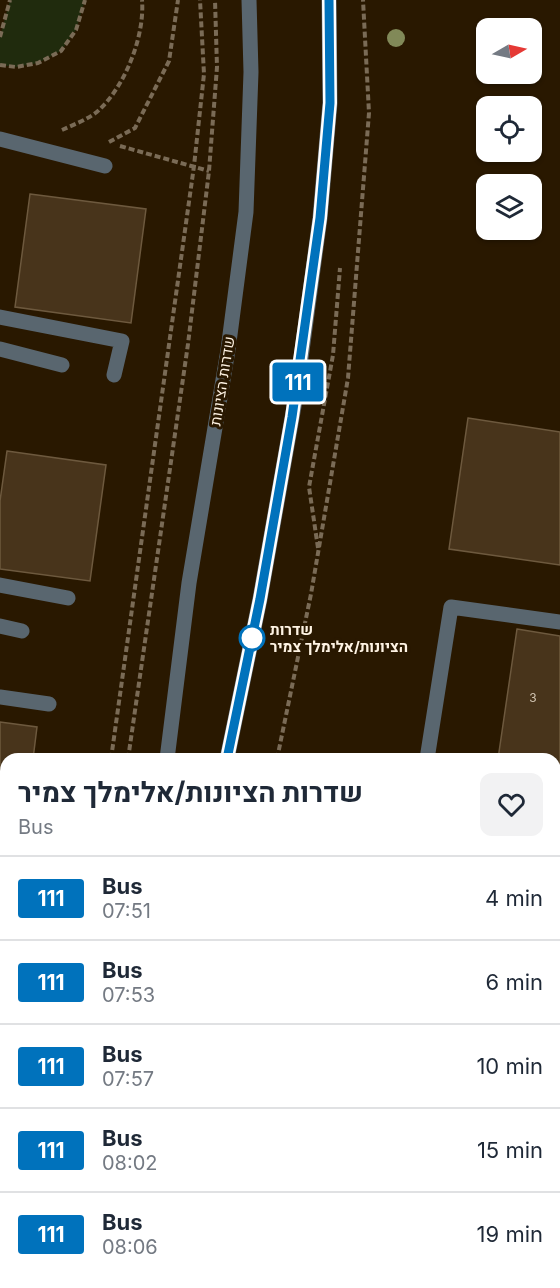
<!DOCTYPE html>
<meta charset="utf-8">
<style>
:root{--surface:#fff;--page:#f2f2f3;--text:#1f2937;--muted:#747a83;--line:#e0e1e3}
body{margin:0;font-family:Inter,Heebo,sans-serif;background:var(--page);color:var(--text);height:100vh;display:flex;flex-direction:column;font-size:22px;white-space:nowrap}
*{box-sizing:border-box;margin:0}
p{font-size:20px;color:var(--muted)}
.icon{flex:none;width:33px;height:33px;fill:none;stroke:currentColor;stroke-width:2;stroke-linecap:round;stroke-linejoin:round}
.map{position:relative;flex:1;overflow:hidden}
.sheet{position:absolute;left:0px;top:753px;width:561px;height:536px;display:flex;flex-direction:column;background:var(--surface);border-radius:18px 18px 0 0;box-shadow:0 2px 4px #0004}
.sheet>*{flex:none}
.badge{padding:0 12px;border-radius:4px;font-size:21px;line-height:39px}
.needle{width:39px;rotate:81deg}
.controls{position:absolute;left:476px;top:18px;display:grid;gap:12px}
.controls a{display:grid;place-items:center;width:66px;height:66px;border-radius:12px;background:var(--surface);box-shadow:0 2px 4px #0004;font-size:30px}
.map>.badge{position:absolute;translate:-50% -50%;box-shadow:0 0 0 3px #fff}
.round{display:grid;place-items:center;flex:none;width:63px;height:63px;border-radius:12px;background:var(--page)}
.headline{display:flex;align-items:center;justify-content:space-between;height:102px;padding:0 18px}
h1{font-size:28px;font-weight:700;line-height:45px}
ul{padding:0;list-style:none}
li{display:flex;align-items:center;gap:18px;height:84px;padding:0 18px;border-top:2px solid var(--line)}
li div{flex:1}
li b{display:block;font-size:22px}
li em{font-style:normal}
li .badge{min-width:66px;font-weight:700;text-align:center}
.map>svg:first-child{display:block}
.green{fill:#202b0d}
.building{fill:#48341b;stroke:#6d593e;stroke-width:1.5}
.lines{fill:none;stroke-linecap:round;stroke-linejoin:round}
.path{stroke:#7a6b56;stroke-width:4;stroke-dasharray:6 3;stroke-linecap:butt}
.minor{stroke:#59666f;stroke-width:15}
.tree{fill:#818958}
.line-casing{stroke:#fff;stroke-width:14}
.line{stroke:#0072bc;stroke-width:9}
.stop-dot{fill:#fff;stroke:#0072bc;stroke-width:3}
.labels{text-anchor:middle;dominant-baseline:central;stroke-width:6;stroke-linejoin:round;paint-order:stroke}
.number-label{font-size:12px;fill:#d0c3b1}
.street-label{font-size:15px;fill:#fef3e3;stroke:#291800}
.stop-label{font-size:15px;font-weight:bold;fill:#fef3e3;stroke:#291800;text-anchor:start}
</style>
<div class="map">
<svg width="560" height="1288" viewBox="0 0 560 1288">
<rect width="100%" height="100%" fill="#291800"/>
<!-- green -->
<path class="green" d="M10,0H85L76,30L61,51L38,63L16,67L0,65V37Z"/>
<!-- building -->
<g class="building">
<path d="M30,194L146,209L131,323L15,307Z"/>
<path d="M468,418L560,432V565L449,549Z"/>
<path d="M7,451L106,465L90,581L0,569V501Z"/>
<path d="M517,629L560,636V771H555V759H498Z"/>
<path d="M0,722L37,727L33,759H6V826L0,825Z"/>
<path d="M246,1282H322V1288H245Z"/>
</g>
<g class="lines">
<!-- path -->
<g class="path">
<path d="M0,37L10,0"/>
<path d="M0,65L16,67L38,63L61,51L76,30L85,0"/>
<path d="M62,130C73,125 91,118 99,110C125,86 145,36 142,0"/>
<path d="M109,142L135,128L169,61L178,0"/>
<path d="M120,146L209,171"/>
<path d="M318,548L309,487L333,355L340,268"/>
<path d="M111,759L194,166L204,74L200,0"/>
<path d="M128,759L188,344L209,171L217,67L215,0"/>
<path d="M277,759L311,594L348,378L369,113L363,0"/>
<path d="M25,1288L26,1282"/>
<path d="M179,1288L180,1282"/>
</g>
<!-- minor -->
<g class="minor">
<path d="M0,139L105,166"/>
<path d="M0,317L122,341L114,375"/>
<path d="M0,349L62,365"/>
<path d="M0,585L68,598"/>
<path d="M0,626L22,631"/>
<path d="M0,697L49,704"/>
<path d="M167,759L189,583L228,350L246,212L251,72L249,0"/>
<path d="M227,759L260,599L296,395L320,218L330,103L329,0"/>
<path d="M427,759L451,607L560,622"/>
<path d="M555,833L560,834"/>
<path d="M0,971H6"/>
<path d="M0,1002L6,1007"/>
<path d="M555,1103L560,1104"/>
<path d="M69,1288L70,1282"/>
<path d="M138,1288L139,1282"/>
</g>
</g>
<!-- trees -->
<circle class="tree" cx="396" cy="38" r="9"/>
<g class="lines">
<!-- line casing -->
<g class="line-casing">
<path id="line" d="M227,759L260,599L292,417L320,218L330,103L329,0"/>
</g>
<!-- line -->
<use href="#line" class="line"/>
</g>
<!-- markers -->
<circle class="stop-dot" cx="252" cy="638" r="12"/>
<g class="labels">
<!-- number labels -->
<g class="number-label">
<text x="533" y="697">3</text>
</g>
<!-- street labels -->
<g class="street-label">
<text transform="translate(222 381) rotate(-81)">שדרות הציונות</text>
</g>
<!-- stop labels -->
<g class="stop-label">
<text x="270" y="629">שדרות<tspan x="270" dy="17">הציונות/אלימלך צמיר</tspan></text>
</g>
</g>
</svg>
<div class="controls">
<a><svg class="needle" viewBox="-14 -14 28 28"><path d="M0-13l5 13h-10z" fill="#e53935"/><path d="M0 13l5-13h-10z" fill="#747a83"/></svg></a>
<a><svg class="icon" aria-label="locate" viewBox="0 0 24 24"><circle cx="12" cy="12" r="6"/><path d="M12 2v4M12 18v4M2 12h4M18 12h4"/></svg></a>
<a><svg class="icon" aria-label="layers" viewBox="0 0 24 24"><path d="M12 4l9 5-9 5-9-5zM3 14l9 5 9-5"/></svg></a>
</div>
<b class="badge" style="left:298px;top:382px;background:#0072bc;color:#fff">111</b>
<section class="sheet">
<div class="headline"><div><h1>שדרות הציונות/אלימלך צמיר</h1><p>Bus</p></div><a class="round"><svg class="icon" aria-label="heart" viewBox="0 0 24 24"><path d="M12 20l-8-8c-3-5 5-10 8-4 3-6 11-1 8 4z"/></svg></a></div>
<ul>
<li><span class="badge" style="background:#0072bc;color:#fff">111</span><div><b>Bus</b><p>07:51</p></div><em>4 min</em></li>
<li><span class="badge" style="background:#0072bc;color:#fff">111</span><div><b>Bus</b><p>07:53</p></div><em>6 min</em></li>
<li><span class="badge" style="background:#0072bc;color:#fff">111</span><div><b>Bus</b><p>07:57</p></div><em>10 min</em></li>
<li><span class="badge" style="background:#0072bc;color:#fff">111</span><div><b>Bus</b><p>08:02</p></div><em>15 min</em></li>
<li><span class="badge" style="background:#0072bc;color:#fff">111</span><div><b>Bus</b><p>08:06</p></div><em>19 min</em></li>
</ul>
</section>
</div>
